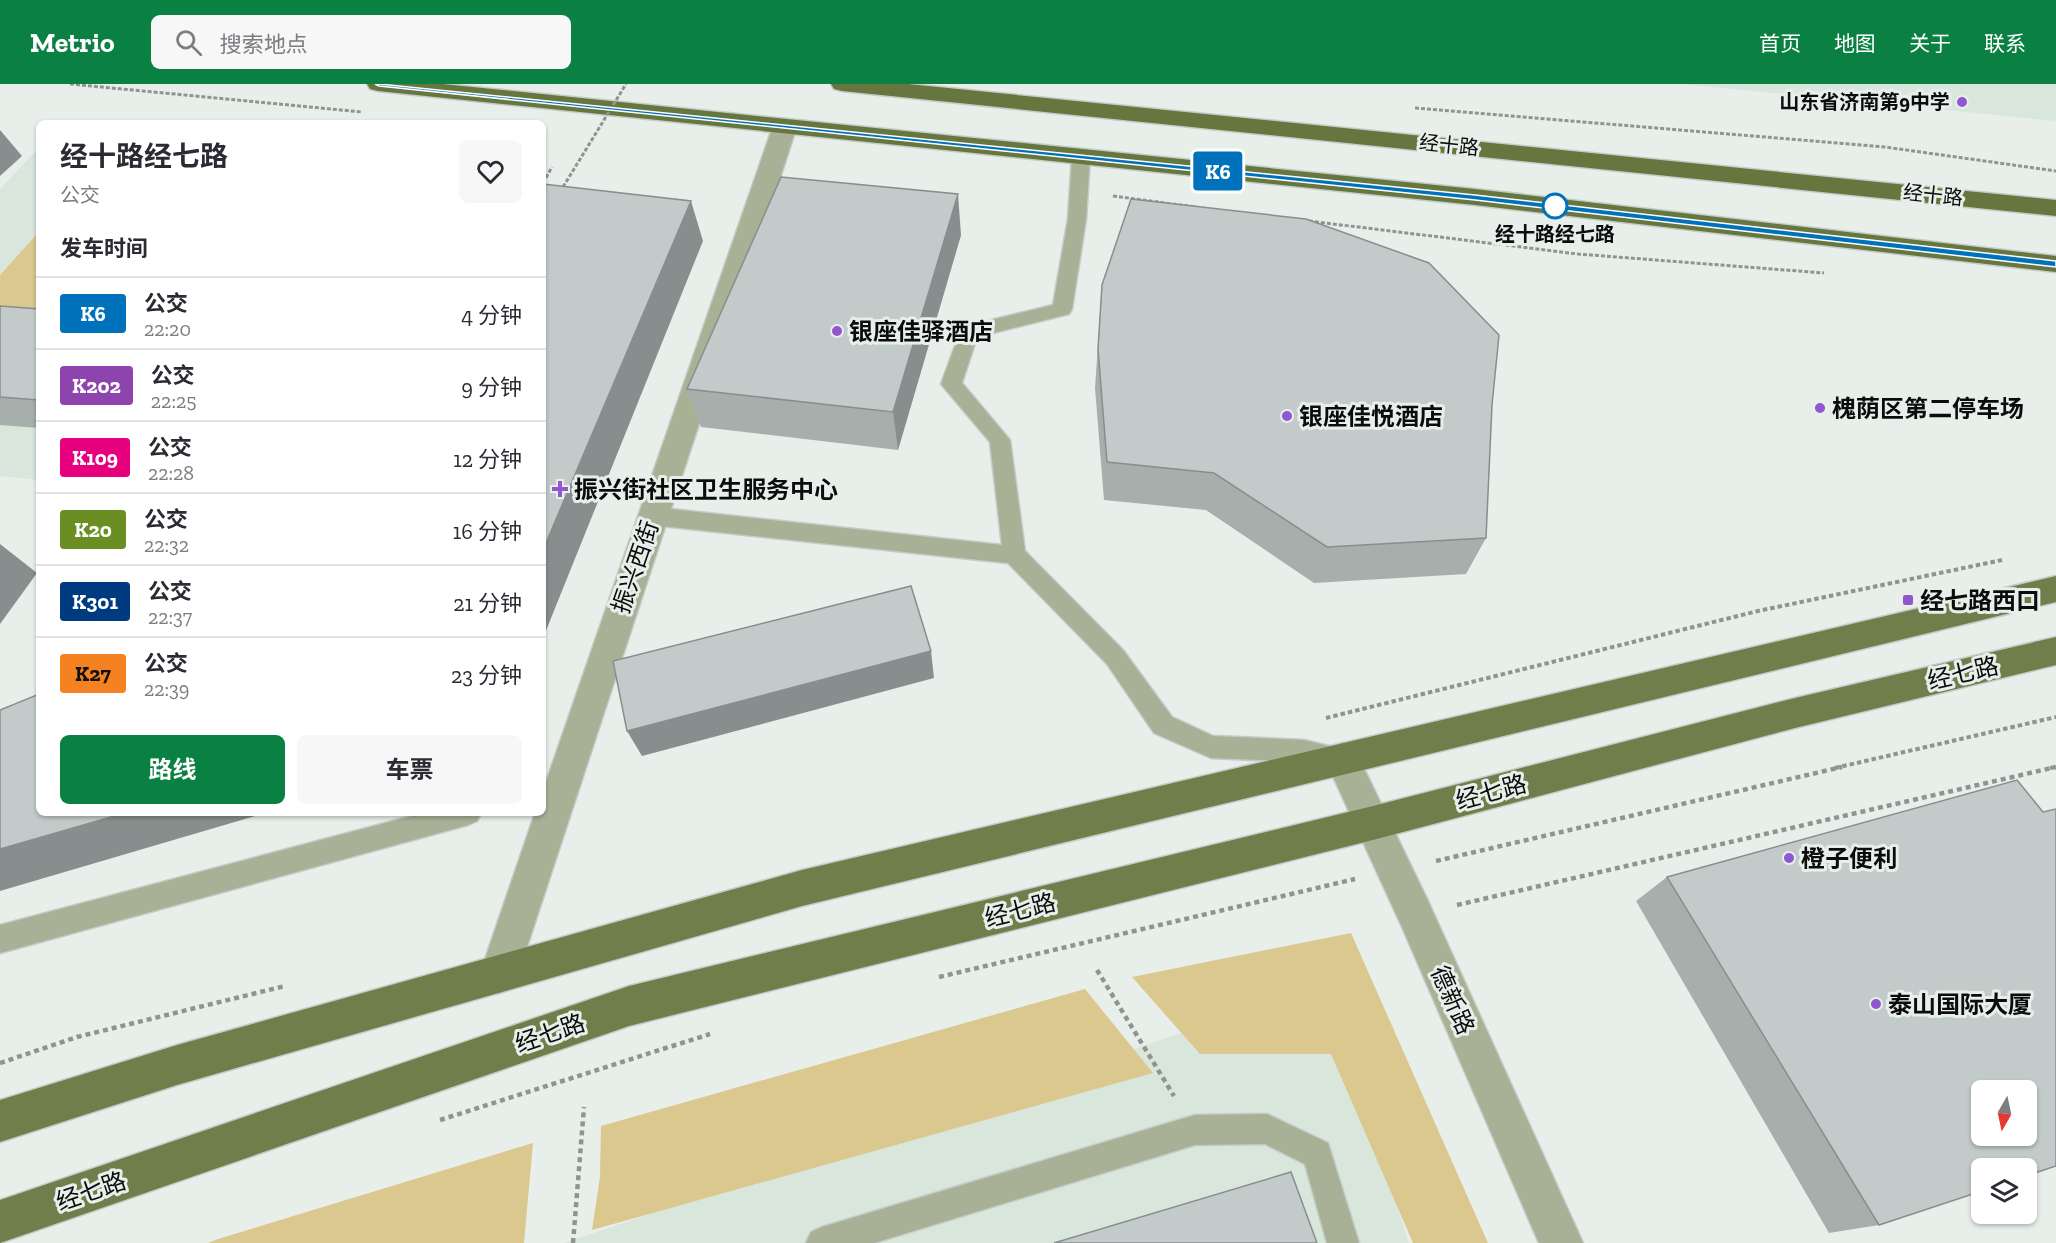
<!DOCTYPE html>
<html lang="zh">
<meta charset="utf-8">
<style>
:root{--surface:#fff;--page:#f7f7f7;--text:#2b2b33;--muted:#7c7c81;--line:#e1e1e2;--accent:#0b8043}
body{margin:0;font-family:"Zilla Slab","Noto Sans SC",serif;background:var(--page);color:var(--text);height:100vh;display:flex;flex-direction:column;font-size:22px;white-space:nowrap}
*{box-sizing:border-box;margin:0}
p{font-size:20px;color:var(--muted)}
.icon{flex:none;width:33px;height:33px;fill:none;stroke:currentColor;stroke-width:2;stroke-linecap:round;stroke-linejoin:round}
.map{position:relative;flex:1;overflow:hidden}
.drawer{position:absolute;left:36px;top:36px;width:510px;height:696px;display:flex;flex-direction:column;background:var(--surface);border-radius:9px;box-shadow:0 2px 4px #0004}
.drawer>*{flex:none}
.badge{padding:0 12px;border-radius:4px;font-size:21px;line-height:39px}
.needle{width:39px;rotate:189deg}
.tools{position:absolute;left:1971px;top:996px;display:grid;gap:12px}
.tools a{display:grid;place-items:center;width:66px;height:66px;border-radius:9px;background:var(--surface);box-shadow:0 2px 4px #0004;font-size:30px}
.map>.badge{position:absolute;translate:-50% -50%;box-shadow:0 0 0 3px #fff}
h2{padding:0 24px;font-size:22px;line-height:54px}
.round{display:grid;place-items:center;flex:none;width:63px;height:63px;border-radius:9px;background:var(--page)}
.summary{display:flex;align-items:center;justify-content:space-between;height:102px;padding:0 24px}
h1{font-size:28px;font-weight:700;line-height:45px}
.primary-button{display:flex;gap:12px;margin-top:auto;padding:12px 24px}
.primary-button a{flex:1;height:69px;border-radius:9px;background:var(--accent);color:#fff;font-size:24px;font-weight:700;line-height:69px;text-align:center}
.primary-button a+a{background:var(--page);color:var(--text)}
ul{padding:0;list-style:none}
li{display:flex;align-items:center;gap:18px;height:72px;padding:0 24px;border-top:2px solid var(--line)}
li div{flex:1}
li b{display:block;font-size:22px}
li em{font-style:normal}
li .badge{min-width:66px;font-weight:700;text-align:center}
header{display:flex;align-items:center;gap:36px;box-sizing:border-box;height:84px;padding:0 30px;background:var(--accent);color:#fff}
header strong{font-size:28px}
nav{display:flex;gap:33px;margin-inline-start:auto;font-size:21px}
.search{width:420px;height:54px;background:var(--page);display:flex;align-items:center;gap:15px;box-sizing:border-box;padding:0 21px;border-radius:9px;color:var(--muted);font-size:22px}
.map>svg:first-child{display:block}
.built{fill:#d9e6dc}
.green{fill:#dac88f}
.lines{fill:none;stroke-linecap:round;stroke-linejoin:round}
.service-casing{stroke:#c5cbc6;stroke-width:3}
.minor-casing{stroke:#c5cbc6;stroke-width:3}
.tertiary-casing{stroke:#c5cbc6;stroke-width:3}
.primary-casing{stroke:#c5cbc6;stroke-width:3}
.trunk-casing{stroke:#c5cbc6;stroke-width:3}
.path-far2{stroke:#8f9491;stroke-width:3;stroke-dasharray:4 2;stroke-linecap:butt}
.path-far1{stroke:#8f9491;stroke-width:4;stroke-dasharray:4.5 3;stroke-linecap:butt}
.path{stroke:#8f9491;stroke-width:4.5;stroke-dasharray:5 4;stroke-linecap:butt}
.service{fill:#a8b196;fill-rule:evenodd}
.minor{fill:#a8b196;fill-rule:evenodd}
.tertiary{fill:#a8b196;fill-rule:evenodd}
.primary{fill:#6f7f4c;fill-rule:evenodd}
.trunk{fill:#65763e;fill-rule:evenodd}
.path-bridge{stroke:#8f9491;stroke-width:3;stroke-dasharray:4 2;stroke-linecap:butt}
.wall{fill:#a7afad}
.shaded-wall{fill:#888e8d}
.building{fill:#c2cbc9;stroke:#888e8d;stroke-width:1.5;fill-rule:evenodd}
.line{fill:#0072bc;stroke:#fff;stroke-width:1.5}
.poi-dot{fill:#9057cf;stroke:#e8efea;stroke-width:2}
.stop-dot{fill:#fff;stroke:#0072bc;stroke-width:3}
.labels{text-anchor:middle;dominant-baseline:central;stroke-width:6;stroke-linejoin:round;paint-order:stroke}
.far-poi-label{font-size:20px;font-weight:bold;fill:#0b0d0c;stroke:#e8efea;text-anchor:end}
.far-street-label{font-size:20px;fill:#0b0d0c;stroke:#e8efea}
.far-stop-label{font-size:20px;font-weight:bold;fill:#0b0d0c;stroke:#e8efea}
.poi-label{font-size:24px;font-weight:bold;fill:#0b0d0c;stroke:#e8efea;text-anchor:start}
.street-label{font-size:24px;fill:#0b0d0c;stroke:#e8efea}
</style>
<header>
<strong>Metrio</strong>
<div class="search"><svg class="icon" aria-label="search" viewBox="0 0 24 24"><circle cx="10" cy="10" r="6"/><path d="M15 15l6 6"/></svg>搜索地点</div>
<nav><a>首页</a><a>地图</a><a>关于</a><a>联系</a></nav>
</header>
<div class="map">
<svg width="2056" height="1159" viewBox="0 0 2056 1159">
<rect width="100%" height="100%" fill="#e8efea"/>
<!-- built -->
<g class="built">
<path d="M1681,0H2056V37Z"/>
<path d="M39,64V396L0,392V105Z"/>
<path d="M1325,900L1409,1159H564Z"/>
</g>
<!-- green -->
<g class="green">
<path d="M39,148V237L0,234V191Z"/>
<path d="M1351,849L1488,1159H1413L1331,970H1200L1132,893Z"/>
<path d="M1085,905L1153,989L592,1146L600,1093L601,1042Z"/>
<path d="M533,1059L524,1159H208L218,1155Z"/>
</g>
<g class="lines">
<!-- service casing -->
<g class="service-casing">
<g id="service">
<path d="M1081,68L1087,69L1090,73L1086,135L1072,225L1069,230L977,253L962,299L1010,356L1025,467L1123,566L1172,633L1213,652L1304,656L1345,666L1349,674L1345,682L1336,685L1304,678L1211,674L1154,649L1107,580L1008,479L652,441L644,438L641,432L644,426L652,423L1002,461L990,358L941,300L962,243L1053,221L1068,135L1072,73L1075,69Z"/>
<path d="M423,729H481L477,737L468,741L0,869V841Z"/>
<path d="M1267,1030L1328,1059L1359,1159H1327L1305,1080L1265,1060L1195,1061L874,1159H806L811,1148L822,1143L1195,1031Z"/>
</g>
</g>
<!-- minor casing -->
<g class="minor-casing">
<path id="minor" d="M785,35L793,37L797,42L518,890L513,904L499,909L485,904L480,890L535,729H543V707L773,42L777,37Z"/>
</g>
<!-- tertiary casing -->
<g class="tertiary-casing">
<path id="tertiary" d="M1342,659L1354,664L1428,817L1583,1159H1539L1402,843L1325,675L1330,664Z"/>
</g>
<!-- primary casing -->
<g class="primary-casing">
<g id="primary">
<path d="M2056,492V518L802,822L177,1001L0,1058V1016L177,961L802,786Z"/>
<path d="M2056,553V581L1795,644L1373,756L629,942L0,1159V1116L629,902L1373,722L1795,614Z"/>
</g>
</g>
<!-- trunk casing -->
<g class="trunk-casing">
<g id="trunk">
<path d="M367,0H443L1475,105L2056,172V188L1475,121L378,7L370,5Z"/>
<path d="M831,0H908L2056,116V132L842,7L834,5Z"/>
</g>
</g>
<!-- path-far2 -->
<g class="path-far2">
<path d="M70,0L362,28"/>
<path d="M1415,24L1885,63L2056,87"/>
<path d="M543,99L552,83"/>
<path d="M1113,112L1203,124"/>
<path d="M1309,137L1578,170L1824,189"/>
</g>
<!-- path-far1 -->
<g class="path-far1">
<path d="M604,406H621"/>
<path d="M1326,634L1758,527L2002,476"/>
<path d="M1835,684L2056,633"/>
<path d="M2050,684L2056,683"/>
</g>
<!-- path -->
<g class="path">
<path d="M1436,777L1842,683"/>
<path d="M1457,821L2056,683"/>
<path d="M1097,886L1174,1012"/>
<path d="M939,893L1355,795"/>
<path d="M0,979L77,953L285,902"/>
<path d="M440,1036L710,950"/>
<path d="M573,1159L584,1023"/>
</g>
<!-- service -->
<use href="#service" class="service"/>
<!-- minor -->
<use href="#minor" class="minor"/>
<!-- tertiary -->
<use href="#tertiary" class="tertiary"/>
<!-- primary -->
<use href="#primary" class="primary"/>
<!-- trunk -->
<use href="#trunk" class="trunk"/>
<!-- path-bridge -->
<path class="path-bridge" d="M563,103L626,0"/>
</g>
<!-- wall -->
<g class="wall">
<path d="M961,151L898,366L701,343L687,305Z"/>
<path d="M1102,201L1492,321L1486,454L1466,490L1314,499L1206,426L1104,416L1095,304Z"/>
<path d="M0,222L39,225V344L0,341Z"/>
<path d="M1667,793L1879,1141L1829,1149L1636,817Z"/>
</g>
<!-- shaded-wall -->
<g class="shaded-wall">
<path d="M0,46L22,72L0,92Z"/>
<path d="M958,110L961,151L898,366L893,328Z"/>
<path d="M691,117L703,157L543,554V466Z"/>
<path d="M0,460L37,489L0,540Z"/>
<path d="M931,567L934,594L642,672L627,647Z"/>
<path d="M125,729H265L0,807V765Z"/>
</g>
<!-- building -->
<g class="building">
<path d="M781,93L958,110L893,328L687,305Z"/>
<path d="M543,100L691,117L543,466Z"/>
<path d="M1131,115L1306,135L1429,179L1499,251L1492,321L1486,454L1327,463L1214,389L1107,378L1098,265L1102,201Z"/>
<path d="M0,222L39,225V316L0,313Z"/>
<path d="M911,502L931,567L627,647L613,577Z"/>
<path d="M39,610V729H125L0,765V626Z"/>
<path d="M2017,696L2043,728L2056,725V1082L2026,1092V1084H1982V1107L1879,1141L1667,793ZM1982,1006H2026V1052H1982Z"/>
<path d="M1291,1088L1317,1159H1054Z"/>
</g>
<!-- line -->
<path class="line" d="M375,0H379L1475,111L2056,177V183L1475,116L379,2Z"/>
<!-- markers -->
<g class="poi-dot">
<circle cx="1962" cy="18" r="6"/>
<circle cx="837" cy="247" r="6"/>
<circle cx="1820" cy="324" r="6"/>
<circle cx="1287" cy="332" r="6"/>
<path d="M557 396h6v6h6v6h-6v6h-6v-6h-6v-6h6z"/>
<rect x="1902" y="510" width="12" height="12" rx="3"/>
<circle cx="1789" cy="774" r="6"/>
<circle cx="1876" cy="920" r="6"/>
</g>
<circle class="stop-dot" cx="1555" cy="122" r="12"/>
<g class="labels">
<!-- far-poi labels -->
<g class="far-poi-label">
<text x="1950" y="18">山东省济南第9中学</text>
</g>
<!-- far-street labels -->
<g class="far-street-label">
<text transform="translate(1449 61) rotate(6)">经十路</text>
<text transform="translate(1933 111) rotate(6)">经十路</text>
</g>
<!-- far-stop labels -->
<g class="far-stop-label">
<text x="1555" y="150">经十路经七路</text>
</g>
<!-- poi labels -->
<g class="poi-label">
<text x="849" y="247">银座佳驿酒店</text>
<text x="1832" y="324">槐荫区第二停车场</text>
<text x="1299" y="332">银座佳悦酒店</text>
<text x="574" y="405">振兴街社区卫生服务中心</text>
<text x="1920" y="516">经七路西口</text>
<text x="1801" y="774">橙子便利</text>
<text x="1888" y="920">泰山国际大厦</text>
</g>
<!-- street labels -->
<g class="street-label">
<text transform="translate(635 483) rotate(-71)">振兴西街</text>
<text transform="translate(1963 589) rotate(-13)">经七路</text>
<text transform="translate(1491 708) rotate(-15)">经七路</text>
<text transform="translate(1020 826) rotate(-14)">经七路</text>
<text transform="translate(1453 916) rotate(66)">德新路</text>
<text transform="translate(550 949) rotate(-19)">经七路</text>
<text transform="translate(91 1107) rotate(-19)">经七路</text>
</g>
</g>
</svg>
<div class="tools">
<a><svg class="needle" viewBox="-14 -14 28 28"><path d="M0-13l5 13h-10z" fill="#e53935"/><path d="M0 13l5-13h-10z" fill="#7c7c81"/></svg></a>
<a><svg class="icon" aria-label="layers" viewBox="0 0 24 24"><path d="M12 4l9 5-9 5-9-5zM3 14l9 5 9-5"/></svg></a>
</div>
<b class="badge" style="left:1218px;top:87px;background:#0072bc;color:#fff">K6</b>
<section class="drawer">
<div class="summary"><div><h1>经十路经七路</h1><p>公交</p></div><a class="round"><svg class="icon" aria-label="heart" viewBox="0 0 24 24"><path d="M12 20l-8-8c-3-5 5-10 8-4 3-6 11-1 8 4z"/></svg></a></div>
<h2>发车时间</h2>
<ul>
<li><span class="badge" style="background:#0072bc;color:#fff">K6</span><div><b>公交</b><p>22:20</p></div><em>4 分钟</em></li>
<li><span class="badge" style="background:#8e44ad;color:#fff">K202</span><div><b>公交</b><p>22:25</p></div><em>9 分钟</em></li>
<li><span class="badge" style="background:#e6007e;color:#fff">K109</span><div><b>公交</b><p>22:28</p></div><em>12 分钟</em></li>
<li><span class="badge" style="background:#6b8e23;color:#fff">K20</span><div><b>公交</b><p>22:32</p></div><em>16 分钟</em></li>
<li><span class="badge" style="background:#003b80;color:#fff">K301</span><div><b>公交</b><p>22:37</p></div><em>21 分钟</em></li>
<li><span class="badge" style="background:#f58220;color:#111">K27</span><div><b>公交</b><p>22:39</p></div><em>23 分钟</em></li>
</ul>
<div class="primary-button"><a>路线</a><a>车票</a></div>
</section>
</div>
